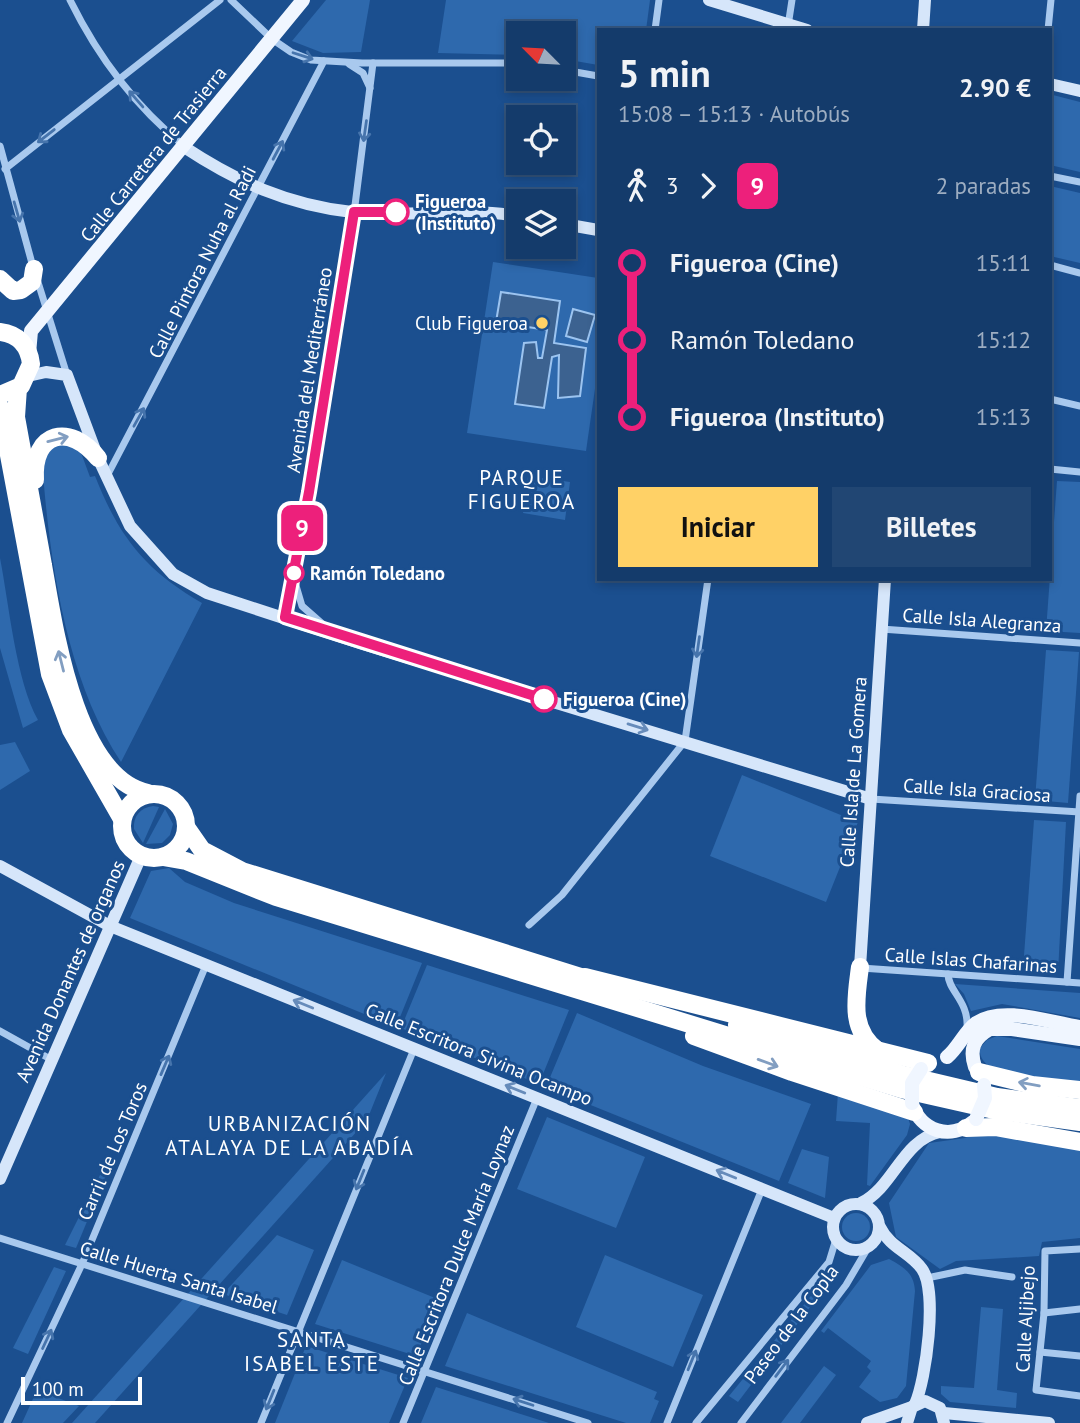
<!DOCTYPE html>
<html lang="es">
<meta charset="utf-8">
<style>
:root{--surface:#143b6b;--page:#214673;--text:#f1f3f6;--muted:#9dadc1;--line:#33557e;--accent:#ffd166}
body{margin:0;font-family:"PT Sans",sans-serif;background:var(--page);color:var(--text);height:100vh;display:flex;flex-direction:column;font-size:26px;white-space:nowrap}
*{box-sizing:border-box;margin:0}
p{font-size:23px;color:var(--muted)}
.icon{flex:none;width:38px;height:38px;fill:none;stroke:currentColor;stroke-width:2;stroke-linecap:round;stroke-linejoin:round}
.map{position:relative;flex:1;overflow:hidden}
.details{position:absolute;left:597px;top:28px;width:455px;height:553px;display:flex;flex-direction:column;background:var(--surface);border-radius:0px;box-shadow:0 4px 10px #0003,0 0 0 2px var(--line)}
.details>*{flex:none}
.badge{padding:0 14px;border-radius:10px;font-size:24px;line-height:46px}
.needle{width:46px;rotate:294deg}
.controls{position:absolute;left:506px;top:21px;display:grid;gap:14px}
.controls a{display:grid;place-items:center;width:70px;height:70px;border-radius:0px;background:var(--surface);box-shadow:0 4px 10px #0003,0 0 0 2px var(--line);font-size:35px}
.scale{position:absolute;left:21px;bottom:18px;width:121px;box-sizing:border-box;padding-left:7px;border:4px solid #fff;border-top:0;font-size:19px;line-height:24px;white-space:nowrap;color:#fff;-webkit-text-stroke:5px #1b4f8f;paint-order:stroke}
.map>.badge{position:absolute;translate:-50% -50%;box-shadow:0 0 0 4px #fff}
.legs{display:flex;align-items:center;gap:10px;height:77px;padding:0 21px;font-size:23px}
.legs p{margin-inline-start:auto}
.head{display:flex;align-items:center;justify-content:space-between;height:119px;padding:0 21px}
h1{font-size:38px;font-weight:700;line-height:52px}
.primary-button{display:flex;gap:14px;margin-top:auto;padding:14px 21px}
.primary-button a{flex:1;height:80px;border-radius:0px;background:var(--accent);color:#111;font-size:28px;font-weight:700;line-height:80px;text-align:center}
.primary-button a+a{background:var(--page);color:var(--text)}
ul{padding:0 21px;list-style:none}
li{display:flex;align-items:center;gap:24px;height:77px;font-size:26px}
li i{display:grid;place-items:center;width:10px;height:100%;margin:0 9px;background:currentColor}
li i::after{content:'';width:18px;height:18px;margin:-9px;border:5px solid;border-radius:50%;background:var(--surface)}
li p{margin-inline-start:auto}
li:first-child i{background:linear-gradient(#0000 50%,currentColor 0)}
li:last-child i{background:linear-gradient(currentColor 50%,#0000 0)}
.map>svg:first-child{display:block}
.green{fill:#2e69ad}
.water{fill:#3c6290;stroke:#9cc4f0;stroke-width:2}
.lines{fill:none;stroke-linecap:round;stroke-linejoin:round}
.street{stroke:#a9c9ee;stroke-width:7}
.secondary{stroke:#d6e6fa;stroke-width:12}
.primary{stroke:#f0f6ff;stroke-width:14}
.highway{stroke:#fff;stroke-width:18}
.primary-bridge{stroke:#f0f6ff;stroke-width:14}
.oneway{stroke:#4674ac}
.oneway2{stroke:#829ec1}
.oneway3{stroke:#668bba}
.line-1-casing{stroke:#fff;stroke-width:16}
.line-1{stroke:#ed207b;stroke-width:10}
.stop-1-dot{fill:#fff;stroke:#ed207b;stroke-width:3.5}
.poi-dot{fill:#ffd166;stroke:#1b4f8f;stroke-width:2.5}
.labels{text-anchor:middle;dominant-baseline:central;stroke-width:6;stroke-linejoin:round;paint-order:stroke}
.street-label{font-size:19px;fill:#fff;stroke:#1b4f8f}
.stop-label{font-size:19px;font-weight:bold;fill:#fff;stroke:#1b4f8f;text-anchor:start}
.poi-label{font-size:19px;fill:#fff;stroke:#1b4f8f;text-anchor:end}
.neighbourhood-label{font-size:21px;letter-spacing:2px;fill:#fff;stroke:#1b4f8f}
</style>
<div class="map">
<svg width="1080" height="1423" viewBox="0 0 1080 1423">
<rect width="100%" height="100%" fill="#1b4f8f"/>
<!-- green -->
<g class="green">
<path d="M326,0H370L361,52L323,53L292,41Z"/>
<path d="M446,0H650L646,30H598V65L564,59V33H518V55L438,53Z"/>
<path d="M1053,95L1080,102V172L1050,165Z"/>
<path d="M1050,186L1080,193V263L1050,256Z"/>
<path d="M493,262L598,278V368L586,451L467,433Z"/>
<path d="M60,442L80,450L90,477L95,476C119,537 145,570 202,603L121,762C66,679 49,559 42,460L47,449Z"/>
<path d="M528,476L570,482L565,520L523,513Z"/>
<path d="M1057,481L1080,482V633L1046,631Z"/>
<path d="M0,558C9,604 16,681 38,720L23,728L0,648Z"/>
<path d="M1046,650L1079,652L1068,803L1035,800Z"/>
<path d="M15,742L30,771L0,790V745Z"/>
<path d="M742,775L858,822L826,902L710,856Z"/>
<path d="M153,806L159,807L143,843L134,829C133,816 140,808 153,806Z"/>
<path d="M165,809L173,824L170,835L162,843L146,844Z"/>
<path d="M1034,820L1066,822L1058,972L1023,969Z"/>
<path d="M169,868L185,882L234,903L422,963L396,1027L130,918L151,871Z"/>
<path d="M427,965L569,1010L539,1084L401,1028Z"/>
<path d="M955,984L1080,993V1018L1002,1004L971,1011L964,994Z"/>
<path d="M577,1013L703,1066L811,1104L779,1181L546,1087Z"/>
<path d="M997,1036L1080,1049V1084C1057,1081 976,1081 980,1048L987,1040Z"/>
<path d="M386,1073L367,1120L95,1423H72Z"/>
<path d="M838,1093L908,1118L910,1124L907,1135L870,1186L867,1185L870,1123L836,1121Z"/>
<path d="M547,1117L645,1157L616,1228L517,1189Z"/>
<path d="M979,1132L1080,1149V1238L1042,1242L1039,1256L956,1261L940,1269L896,1237L889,1203L929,1143L965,1138Z"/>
<path d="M802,1149L829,1157L825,1198L788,1183Z"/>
<path d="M105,1165L110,1166L76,1248L65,1245Z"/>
<circle cx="856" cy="1227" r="14"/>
<path d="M277,1235L314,1250L287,1315L223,1294Z"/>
<path d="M605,1255L703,1295L673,1367L576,1327Z"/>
<path d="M889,1259C904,1267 914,1273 915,1291L906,1386L897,1398L880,1402L859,1387L871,1371L867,1367L871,1361L828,1328L824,1333L821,1331L871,1265Z"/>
<path d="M342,1260L440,1300L416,1356L315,1324Z"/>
<path d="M54,1267L66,1271L28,1354L13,1348Z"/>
<path d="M833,1269L836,1273L738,1402L729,1396Z"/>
<path d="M981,1307L1003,1309L997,1390L1017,1393L1016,1408L950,1402L941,1394V1386L974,1388Z"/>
<path d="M467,1313L657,1392L654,1399L659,1401L650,1423H626L445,1366Z"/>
<path d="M306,1346L408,1378L389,1423H275Z"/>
<path d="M824,1366L836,1375L800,1423H781Z"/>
<path d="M436,1387L549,1423H421Z"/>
<path d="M37,1390L79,1406L63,1423H22Z"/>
</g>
<!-- water -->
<g class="water">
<path d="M501,292L560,301L554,343L586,348L580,396L558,398L559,355L552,357L544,408L515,404L524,343L536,342L538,358H542L547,330L496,322Z"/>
<path d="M573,309L595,315L587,342L566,336Z"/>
</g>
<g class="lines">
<!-- street -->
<g class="street">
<path d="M70,0C97,55 136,107 184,146"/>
<path d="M231,0L272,39L291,52L311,60L362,63H518"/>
<path d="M788,26L792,0"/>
<path d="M655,30L659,0"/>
<path d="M1048,30L1051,0"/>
<path d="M349,64L363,73L370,88"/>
<path d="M564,70L598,76"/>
<path d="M0,146L33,267"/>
<path d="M5,169L220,0"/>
<path d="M1050,176L1080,182"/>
<path d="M1050,265L1080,273"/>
<path d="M37,279L67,375"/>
<path d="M1050,399L1080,406"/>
<path d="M1050,469L1080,472"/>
<path d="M107,476L324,61"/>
<path d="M294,579L302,606L327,628"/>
<path d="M285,617L351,237L373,63"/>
<path d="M881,629L1080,643"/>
<path d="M871,799L1080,812"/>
<path d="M529,925L562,895L685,741L708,579"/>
<path d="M861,968L1080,983"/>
<path d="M948,974C948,991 969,1001 967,1028"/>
<path d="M1067,982L1080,796"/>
<path d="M0,1031L52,1060"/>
<path d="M0,1238L588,1423"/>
<path d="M1080,1249L1045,1251L1044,1313L1036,1390L1080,1396"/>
<path d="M927,1278L965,1270L1012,1277"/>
<path d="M1044,1313L1080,1309"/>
<path d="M1040,1352L1080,1356"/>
<path d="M7,1423L82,1264L206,965"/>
<path d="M261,1423L414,1049"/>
<path d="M403,1423L537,1098"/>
<path d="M667,1423L762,1189"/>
<path d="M696,1423L829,1262L836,1239"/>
<path d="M741,1423L846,1285L869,1246"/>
</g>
<!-- secondary -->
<g class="secondary">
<path d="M709,0L807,30"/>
<path d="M923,30L925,0"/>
<path d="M1050,84L1080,91"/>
<path d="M184,147C237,182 288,205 352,212C407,218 463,207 518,216"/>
<path d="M564,224L598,230"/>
<path d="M28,376L46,372L67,375L98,458L130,526L173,574L207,593L363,644L871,799"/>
<path d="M0,866L110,926L834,1218"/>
<path d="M860,967L885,579"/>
<path d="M0,1179L141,856"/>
<path d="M861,1203C894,1187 902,1140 940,1132"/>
<circle cx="856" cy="1227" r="23"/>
<path d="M880,1227C890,1248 910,1252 922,1269C938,1291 926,1380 915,1404"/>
<path d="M944,1413L1049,1423"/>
<path d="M867,1423L912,1407"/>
<path d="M907,1423L912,1407L925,1401L940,1408L944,1423"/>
</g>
<!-- primary -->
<g class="primary">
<path d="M29,354L31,331L303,0"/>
<path d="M947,1057C959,1047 964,1032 976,1023C1003,1005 1051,1023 1080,1027"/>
<path d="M975,1067C969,1049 974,1038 990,1029H1012L1080,1039"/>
<path d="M912,1104C921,1131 950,1141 973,1122"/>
</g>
<!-- highway -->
<g class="highway">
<path d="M0,279L13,291L21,290L32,282L34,269"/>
<path d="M0,332C18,334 29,346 31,364L21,386L0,395"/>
<path d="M18,388L16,417C25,467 34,516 43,565C54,627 75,778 148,793"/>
<path d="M0,407L50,674L71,730L122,819"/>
<path d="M35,480C32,431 70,423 98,458"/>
<circle cx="154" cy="826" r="32"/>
<path d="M186,827L202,850L242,871L597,982"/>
<path d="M163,857L186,861L276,897L901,1089L994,1110L1080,1122"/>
<path d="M860,967C856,998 849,1030 878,1051"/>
<path d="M585,977L928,1063"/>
<path d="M737,1025L904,1075L997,1097L1080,1108"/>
<path d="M694,1036L792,1072L914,1112"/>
<path d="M979,1072L1032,1085L1080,1090"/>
<path d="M966,1128L995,1127L1080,1142"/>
</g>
<!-- primary-bridge -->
<g class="primary-bridge">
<path d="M912,1103V1083L921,1069"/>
<path d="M976,1119L985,1098L984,1085"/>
</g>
</g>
<!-- one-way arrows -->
<defs><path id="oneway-shaft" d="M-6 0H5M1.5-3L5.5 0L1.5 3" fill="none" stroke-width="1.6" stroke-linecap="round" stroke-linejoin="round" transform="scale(1.75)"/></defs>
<g class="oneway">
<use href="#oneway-shaft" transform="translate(303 56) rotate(18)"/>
<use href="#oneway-shaft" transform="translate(136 99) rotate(-131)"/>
<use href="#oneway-shaft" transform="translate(365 131) rotate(98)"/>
<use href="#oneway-shaft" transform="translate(46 136) rotate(142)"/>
<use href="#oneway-shaft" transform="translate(278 150) rotate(-62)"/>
<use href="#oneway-shaft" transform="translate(17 212) rotate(74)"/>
<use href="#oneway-shaft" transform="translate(139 417) rotate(-61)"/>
<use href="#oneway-shaft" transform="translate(698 647) rotate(98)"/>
<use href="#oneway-shaft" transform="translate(165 1065) rotate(-67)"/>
<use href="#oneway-shaft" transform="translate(360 1180) rotate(112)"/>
<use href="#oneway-shaft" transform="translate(47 1339) rotate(-65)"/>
<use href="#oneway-shaft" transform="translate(692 1360) rotate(-68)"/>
<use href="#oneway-shaft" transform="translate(782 1368) rotate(-53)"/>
<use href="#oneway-shaft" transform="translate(270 1400) rotate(112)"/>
<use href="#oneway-shaft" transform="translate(523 1402) rotate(-162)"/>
</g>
<g class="oneway2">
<use href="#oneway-shaft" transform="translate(58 439) rotate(-14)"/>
<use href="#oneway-shaft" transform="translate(61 661) rotate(-104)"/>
<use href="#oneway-shaft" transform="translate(768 1063) rotate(20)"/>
<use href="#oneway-shaft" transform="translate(1029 1084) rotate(-170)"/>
</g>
<g class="oneway3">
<use href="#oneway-shaft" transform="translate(638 727) rotate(17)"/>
<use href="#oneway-shaft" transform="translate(303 1004) rotate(-158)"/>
<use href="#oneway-shaft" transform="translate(515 1089) rotate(-158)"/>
<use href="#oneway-shaft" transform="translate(726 1174) rotate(-158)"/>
</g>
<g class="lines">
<!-- line-1 casing -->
<g class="line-1-casing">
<path id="line-1" d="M396,212H354L309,492L285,617L544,699"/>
</g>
<!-- line-1 -->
<use href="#line-1" class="line-1"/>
</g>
<!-- markers -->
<g class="stop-1-dot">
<circle cx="396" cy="212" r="12"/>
<circle cx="294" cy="573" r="9"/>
<circle cx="544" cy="699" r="12"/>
</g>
<circle class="poi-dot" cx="542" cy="323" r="7"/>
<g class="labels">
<!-- street labels -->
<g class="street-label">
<text transform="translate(153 154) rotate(-51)">Calle Carretera de Trasierra</text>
<text transform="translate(202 262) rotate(-63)">Calle Pintora Nuha al Radi</text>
<text transform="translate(309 370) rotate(-81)">Avenida del Mediterráneo</text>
<text transform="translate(982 620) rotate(4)">Calle Isla Alegranza</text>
<text transform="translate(853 772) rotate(-86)">Calle Isla de La Gomera</text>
<text transform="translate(977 790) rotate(4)">Calle Isla Graciosa</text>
<text transform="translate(971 960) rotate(4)">Calle Islas Chafarinas</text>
<text transform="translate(70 971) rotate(-66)">Avenida Donantes de organos</text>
<text transform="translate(479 1054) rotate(22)">Calle Escritora Sivina Ocampo</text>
<text transform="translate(112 1151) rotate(-67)">Carril de Los Toros</text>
<text transform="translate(456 1255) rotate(-68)">Calle Escritora Dulce María Loynaz</text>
<text transform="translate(179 1277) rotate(17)">Calle Huerta Santa Isabel</text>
<text transform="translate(1025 1319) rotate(-87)">Calle Aljibejo</text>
<text transform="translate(791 1324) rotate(-53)">Paseo de la Copla</text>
</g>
<!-- stop labels -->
<g class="stop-label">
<text x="415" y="201">Figueroa<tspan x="415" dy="22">(Instituto)</tspan></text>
<text x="310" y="573">Ramón Toledano</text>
<text x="563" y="699">Figueroa (Cine)</text>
</g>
<!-- poi labels -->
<g class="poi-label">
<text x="528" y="323">Club Figueroa</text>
</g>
<!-- neighbourhood labels -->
<g class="neighbourhood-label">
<text x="522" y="477">PARQUE<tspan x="522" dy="24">FIGUEROA</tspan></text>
<text x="290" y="1123">URBANIZACIÓN<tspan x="290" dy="24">ATALAYA DE LA ABADÍA</tspan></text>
<text x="312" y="1339">SANTA<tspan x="312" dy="24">ISABEL ESTE</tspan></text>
</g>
</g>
</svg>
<div class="controls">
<a><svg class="needle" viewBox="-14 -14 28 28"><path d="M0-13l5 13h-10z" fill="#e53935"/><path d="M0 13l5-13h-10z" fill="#9dadc1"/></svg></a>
<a><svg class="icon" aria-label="locate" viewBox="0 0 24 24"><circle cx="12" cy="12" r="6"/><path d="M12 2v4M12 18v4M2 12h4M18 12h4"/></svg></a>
<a><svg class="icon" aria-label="layers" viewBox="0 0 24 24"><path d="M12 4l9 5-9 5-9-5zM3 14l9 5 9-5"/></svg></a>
</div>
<div class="scale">100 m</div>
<b class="badge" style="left:302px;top:528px;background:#ed207b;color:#fff">9</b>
<section class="details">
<div class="head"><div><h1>5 min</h1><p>15:08 – 15:13 · Autobús</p></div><b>2.90 €</b></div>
<div class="legs"><svg class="icon" aria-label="walk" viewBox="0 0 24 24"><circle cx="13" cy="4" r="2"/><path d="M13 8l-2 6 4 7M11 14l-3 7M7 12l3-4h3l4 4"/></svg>3<svg class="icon" aria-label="forward" viewBox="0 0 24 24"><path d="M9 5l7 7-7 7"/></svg><b class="badge" style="background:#ed207b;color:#fff">9</b><p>2 paradas</p></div>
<ul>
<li><i style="color:#ed207b"></i><b>Figueroa (Cine)</b><p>15:11</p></li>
<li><i style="color:#ed207b"></i><span>Ramón Toledano</span><p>15:12</p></li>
<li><i style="color:#ed207b"></i><b>Figueroa (Instituto)</b><p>15:13</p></li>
</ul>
<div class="primary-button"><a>Iniciar</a><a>Billetes</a></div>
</section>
</div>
